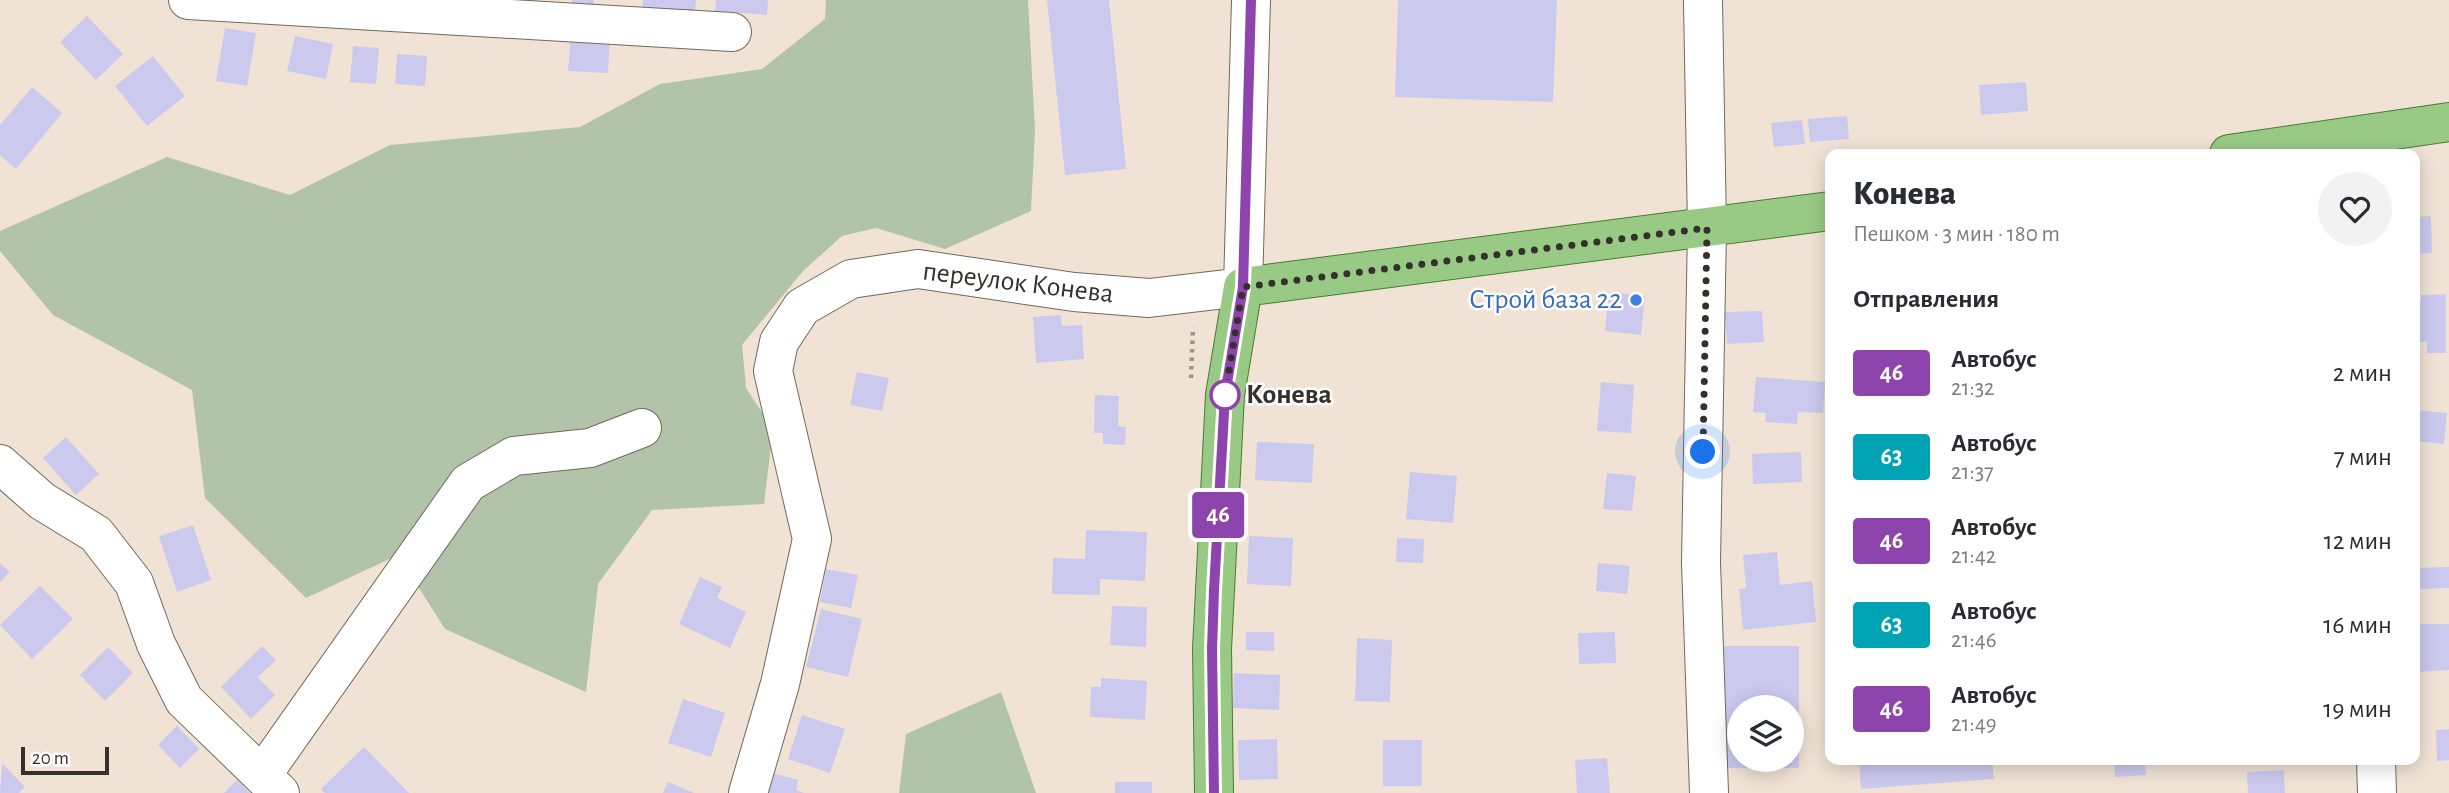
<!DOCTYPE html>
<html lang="ru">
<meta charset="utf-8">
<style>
:root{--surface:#fff;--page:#f2f2f3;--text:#2b2b33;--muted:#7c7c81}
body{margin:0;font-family:"Alegreya Sans",sans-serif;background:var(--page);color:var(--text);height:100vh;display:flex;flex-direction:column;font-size:26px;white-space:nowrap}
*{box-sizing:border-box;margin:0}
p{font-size:23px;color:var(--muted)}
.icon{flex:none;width:38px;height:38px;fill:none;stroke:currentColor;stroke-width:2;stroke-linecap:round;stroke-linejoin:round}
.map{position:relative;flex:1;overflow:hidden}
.panel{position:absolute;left:1825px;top:149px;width:595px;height:616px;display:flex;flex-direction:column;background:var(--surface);border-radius:14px;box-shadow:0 4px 18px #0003}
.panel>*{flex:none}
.badge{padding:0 14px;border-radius:5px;font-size:24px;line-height:46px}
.fabs{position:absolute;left:1727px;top:695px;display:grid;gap:14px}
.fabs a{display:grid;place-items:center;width:77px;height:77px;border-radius:50%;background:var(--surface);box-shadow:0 4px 18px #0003;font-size:35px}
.scale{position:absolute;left:21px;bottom:18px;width:88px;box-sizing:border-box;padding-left:7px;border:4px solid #35302b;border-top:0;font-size:19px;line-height:24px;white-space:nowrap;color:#35302b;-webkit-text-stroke:5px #fff;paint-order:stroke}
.you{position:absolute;width:35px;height:35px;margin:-18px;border:5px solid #fff;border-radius:50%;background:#1a73e8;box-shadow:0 0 0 10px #1a73e833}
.map>.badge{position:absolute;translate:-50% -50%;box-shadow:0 0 0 4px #fff}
h2{padding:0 28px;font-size:26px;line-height:63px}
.round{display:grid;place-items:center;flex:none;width:74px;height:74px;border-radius:37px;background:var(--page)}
.head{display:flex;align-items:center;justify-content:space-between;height:119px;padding:0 28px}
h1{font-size:33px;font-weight:800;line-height:52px}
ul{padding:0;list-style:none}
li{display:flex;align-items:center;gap:21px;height:84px;padding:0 28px}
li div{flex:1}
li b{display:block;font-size:26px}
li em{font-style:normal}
li .badge{min-width:77px;font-weight:700;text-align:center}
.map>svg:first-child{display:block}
.green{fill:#b1c4aa}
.building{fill:#cbcaee;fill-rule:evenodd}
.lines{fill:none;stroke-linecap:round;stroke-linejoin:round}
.minor-casing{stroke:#73685b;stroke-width:40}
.major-casing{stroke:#497d30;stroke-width:40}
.path{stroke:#9d948a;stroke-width:4.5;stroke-dasharray:3.5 5;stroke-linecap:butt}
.minor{stroke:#fff;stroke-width:38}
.major{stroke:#98ca85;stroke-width:38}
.line-casing{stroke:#fff;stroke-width:16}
.line{stroke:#8e44ad;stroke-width:10}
.walk{stroke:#35302b;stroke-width:7;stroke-dasharray:0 12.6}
.shop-dot{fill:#3f7fe0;stroke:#fff;stroke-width:2.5}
.stop-dot{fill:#fff;stroke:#8e44ad;stroke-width:3.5}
.labels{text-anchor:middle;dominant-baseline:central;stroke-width:5;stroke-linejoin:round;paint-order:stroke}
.street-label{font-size:28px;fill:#35302b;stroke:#fff}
.shop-label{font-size:28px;fill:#366cbe;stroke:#fff;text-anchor:end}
.stop-label{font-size:28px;font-weight:bold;fill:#35302b;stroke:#fff;text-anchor:start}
</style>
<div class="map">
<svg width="2449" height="793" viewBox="0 0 2449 793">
<rect width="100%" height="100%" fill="#f0e3d5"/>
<!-- green -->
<g class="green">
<path d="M826,0H1028L1035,130L1031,211L945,249L876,228L842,236L803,271L742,345L746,388L773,429L764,504L652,510L598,584L586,692L445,629L398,555L306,598L205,498L192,390L53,315L0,251V231L167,157L290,195L390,145L580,127L660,84L762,69L825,19Z"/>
<path d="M1001,692L1036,793H899L906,734Z"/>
</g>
<!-- building -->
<g class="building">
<path d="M572,0H594V8L572,6Z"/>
<path d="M643,0H696L694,20L642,17Z"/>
<path d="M716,0H768L767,15L715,11Z"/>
<path d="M1047,0H1109L1126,169L1065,175Z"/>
<path d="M1398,0H1557L1553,102L1395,97Z"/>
<path d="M87,16L123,54L96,80L60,42Z"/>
<path d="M225,28L256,33L247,86L216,81Z"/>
<path d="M571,34L610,37L608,73L568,71Z"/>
<path d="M295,36L333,44L326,79L287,71Z"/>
<path d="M353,46L379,48L376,84L350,82Z"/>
<path d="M397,54L427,56L425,86L395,84Z"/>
<path d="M153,56L185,96L147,126L115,86Z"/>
<path d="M2026,82L2028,111L1981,115L1979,85Z"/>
<path d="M32,87L62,113L16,169L0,155V125Z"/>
<path d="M1847,116L1849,139L1810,142L1808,119Z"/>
<path d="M1802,120L1805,144L1774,147L1771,123Z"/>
<path d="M2431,216L2432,253L2415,254V217Z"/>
<path d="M1609,292L1645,296L1641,335L1605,331Z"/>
<path d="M2446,294V353H2427V342H2415V302H2421V295Z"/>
<path d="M1762,311L1764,342L1727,344L1725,312Z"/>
<path d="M1061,315L1062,326L1082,325L1084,359L1036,363L1033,317Z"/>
<path d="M857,372L889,378L882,411L850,405Z"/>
<path d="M1756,377L1825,382L1823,413L1798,412L1797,424L1765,422L1766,413L1753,412Z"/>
<path d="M1601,382L1634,385L1631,433L1597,431Z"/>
<path d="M1095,395L1119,396L1118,426L1126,427L1125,445L1103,444V433H1094Z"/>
<path d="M2415,410L2447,413L2444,444L2415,441Z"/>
<path d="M66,437L99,474L76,495L43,458Z"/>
<path d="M1257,442L1314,444L1312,483L1255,480Z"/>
<path d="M1801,452L1802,482L1753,484L1752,454Z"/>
<path d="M1410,472L1457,476L1453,523L1406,519Z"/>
<path d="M1607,473L1636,476L1632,511L1603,509Z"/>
<path d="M193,525L211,580L177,592L159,536Z"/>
<path d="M1086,530L1147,532L1145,581L1100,579V595L1052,594L1053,558L1085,559Z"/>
<path d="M1249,536L1293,538L1291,586L1247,584Z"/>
<path d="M1397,538L1424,539L1423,563L1396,562Z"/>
<path d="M1777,552L1780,585L1812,581L1816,622L1743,630L1739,589L1746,588L1743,555Z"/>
<path d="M0,563L10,572L0,582Z"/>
<path d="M1598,563L1630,566L1627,594L1596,591Z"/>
<path d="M2449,567V588L2415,589V568Z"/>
<path d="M826,569L858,575L851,608L820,602Z"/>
<path d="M700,577L722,587L717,598L746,612L730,648L679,624Z"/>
<path d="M40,586L73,619L32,659L0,625Z"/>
<path d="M1112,606L1147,607L1146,647L1110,645Z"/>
<path d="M821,609L862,619L848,677L806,667Z"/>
<path d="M2419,624H2449V670L2419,672Z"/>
<path d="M1246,632H1274V651L1246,650Z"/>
<path d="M1615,632L1616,663L1579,664L1578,633Z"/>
<path d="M1357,638L1392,640L1390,702L1355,701Z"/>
<path d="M262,646L276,660L258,677L275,695L251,719L221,687Z"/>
<path d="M1720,646H1799V768H1720ZM1740,707H1792V760H1740Z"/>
<path d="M108,647L133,673L105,701L80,675Z"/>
<path d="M1234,673L1280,675L1279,710L1233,708Z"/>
<path d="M1101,678L1147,681L1145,720L1090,717L1091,687H1101Z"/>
<path d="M683,699L725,713L711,757L668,743Z"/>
<path d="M802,715L845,729L830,773L788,759Z"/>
<path d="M177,726L199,749L180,768L158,745Z"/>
<path d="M2449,729V760L2437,761L2436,730Z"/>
<path d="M1277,739L1278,779L1239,780L1238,740Z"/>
<rect x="1383" y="740" width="39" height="46"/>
<path d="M364,747L409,793H325L321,789Z"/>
<path d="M1607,758L1610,793H1577L1575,760Z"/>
<path d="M1859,760H1992L1994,779L1861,789Z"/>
<path d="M2114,760H2145L2146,775L2115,777Z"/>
<path d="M2,763L25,787L19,793H0Z"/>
<path d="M2284,770L2285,793H2248L2247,772Z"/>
<path d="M765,771L798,780L796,790L804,793H764Z"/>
<path d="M237,780L250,793H224Z"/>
<path d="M668,782L694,793H663Z"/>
<rect x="1115" y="782" width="37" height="11"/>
</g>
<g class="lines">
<!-- minor casing -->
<g class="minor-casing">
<g id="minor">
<path d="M188,0L732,32"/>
<path d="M1703,0L1707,228L1701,563L1709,793"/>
<path d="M0,464L42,501L96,534L134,583L156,644L184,700L280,793"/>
<path d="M2376,760L2377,793"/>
<path d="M262,775L468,483L514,456L590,448L642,428"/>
<path d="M748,793L780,684L812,539L773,371L779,342L802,307L851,279L918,269L1074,292L1149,298L1243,287L1251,0"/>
</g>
</g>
<!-- major casing -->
<g class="major-casing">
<g id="major">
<path d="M2229,154L2449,122"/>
<path d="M1214,793L1212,649L1225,395L1243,287L1830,211"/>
</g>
</g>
<!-- path -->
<path class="path" d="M1191,378L1193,327"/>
<!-- minor -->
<use href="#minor" class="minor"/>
<!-- major -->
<use href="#major" class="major"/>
</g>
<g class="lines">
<!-- line casing -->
<g class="line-casing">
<path id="line" d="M1214,793L1212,649L1214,590L1225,395L1243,287L1251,0"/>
</g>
<!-- line -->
<use href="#line" class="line"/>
<!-- walk -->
<path class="walk" d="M1225,395L1243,287L1707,228L1703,452"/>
</g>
<!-- markers -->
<circle class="shop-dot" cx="1636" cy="300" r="7"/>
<circle class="stop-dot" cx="1225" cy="395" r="14"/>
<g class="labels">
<!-- street labels -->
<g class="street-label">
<text transform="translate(1018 283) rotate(7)">переулок Конева</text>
</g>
<!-- shop labels -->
<g class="shop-label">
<text x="1622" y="300">Строй база 22</text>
</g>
<!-- stop labels -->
<g class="stop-label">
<text x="1246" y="395">Конева</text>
</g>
</g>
</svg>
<div class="fabs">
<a><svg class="icon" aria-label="layers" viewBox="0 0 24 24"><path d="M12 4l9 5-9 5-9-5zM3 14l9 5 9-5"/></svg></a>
</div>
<div class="scale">20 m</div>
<div class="you" style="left:1703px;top:452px"></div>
<b class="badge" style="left:1218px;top:515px;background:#8e44ad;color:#fff">46</b>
<section class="panel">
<div class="head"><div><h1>Конева</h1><p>Пешком · 3 мин · 180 m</p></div><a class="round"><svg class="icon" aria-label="heart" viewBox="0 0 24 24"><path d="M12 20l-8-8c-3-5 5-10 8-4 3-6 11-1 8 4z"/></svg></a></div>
<h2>Отправления</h2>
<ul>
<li><span class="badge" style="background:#8e44ad;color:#fff">46</span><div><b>Автобус</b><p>21:32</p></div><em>2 мин</em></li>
<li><span class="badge" style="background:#00a3b4;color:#fff">63</span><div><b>Автобус</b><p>21:37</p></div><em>7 мин</em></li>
<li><span class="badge" style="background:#8e44ad;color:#fff">46</span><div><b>Автобус</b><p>21:42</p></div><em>12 мин</em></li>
<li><span class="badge" style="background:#00a3b4;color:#fff">63</span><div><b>Автобус</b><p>21:46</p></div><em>16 мин</em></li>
<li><span class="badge" style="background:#8e44ad;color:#fff">46</span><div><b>Автобус</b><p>21:49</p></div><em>19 мин</em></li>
</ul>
</section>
</div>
